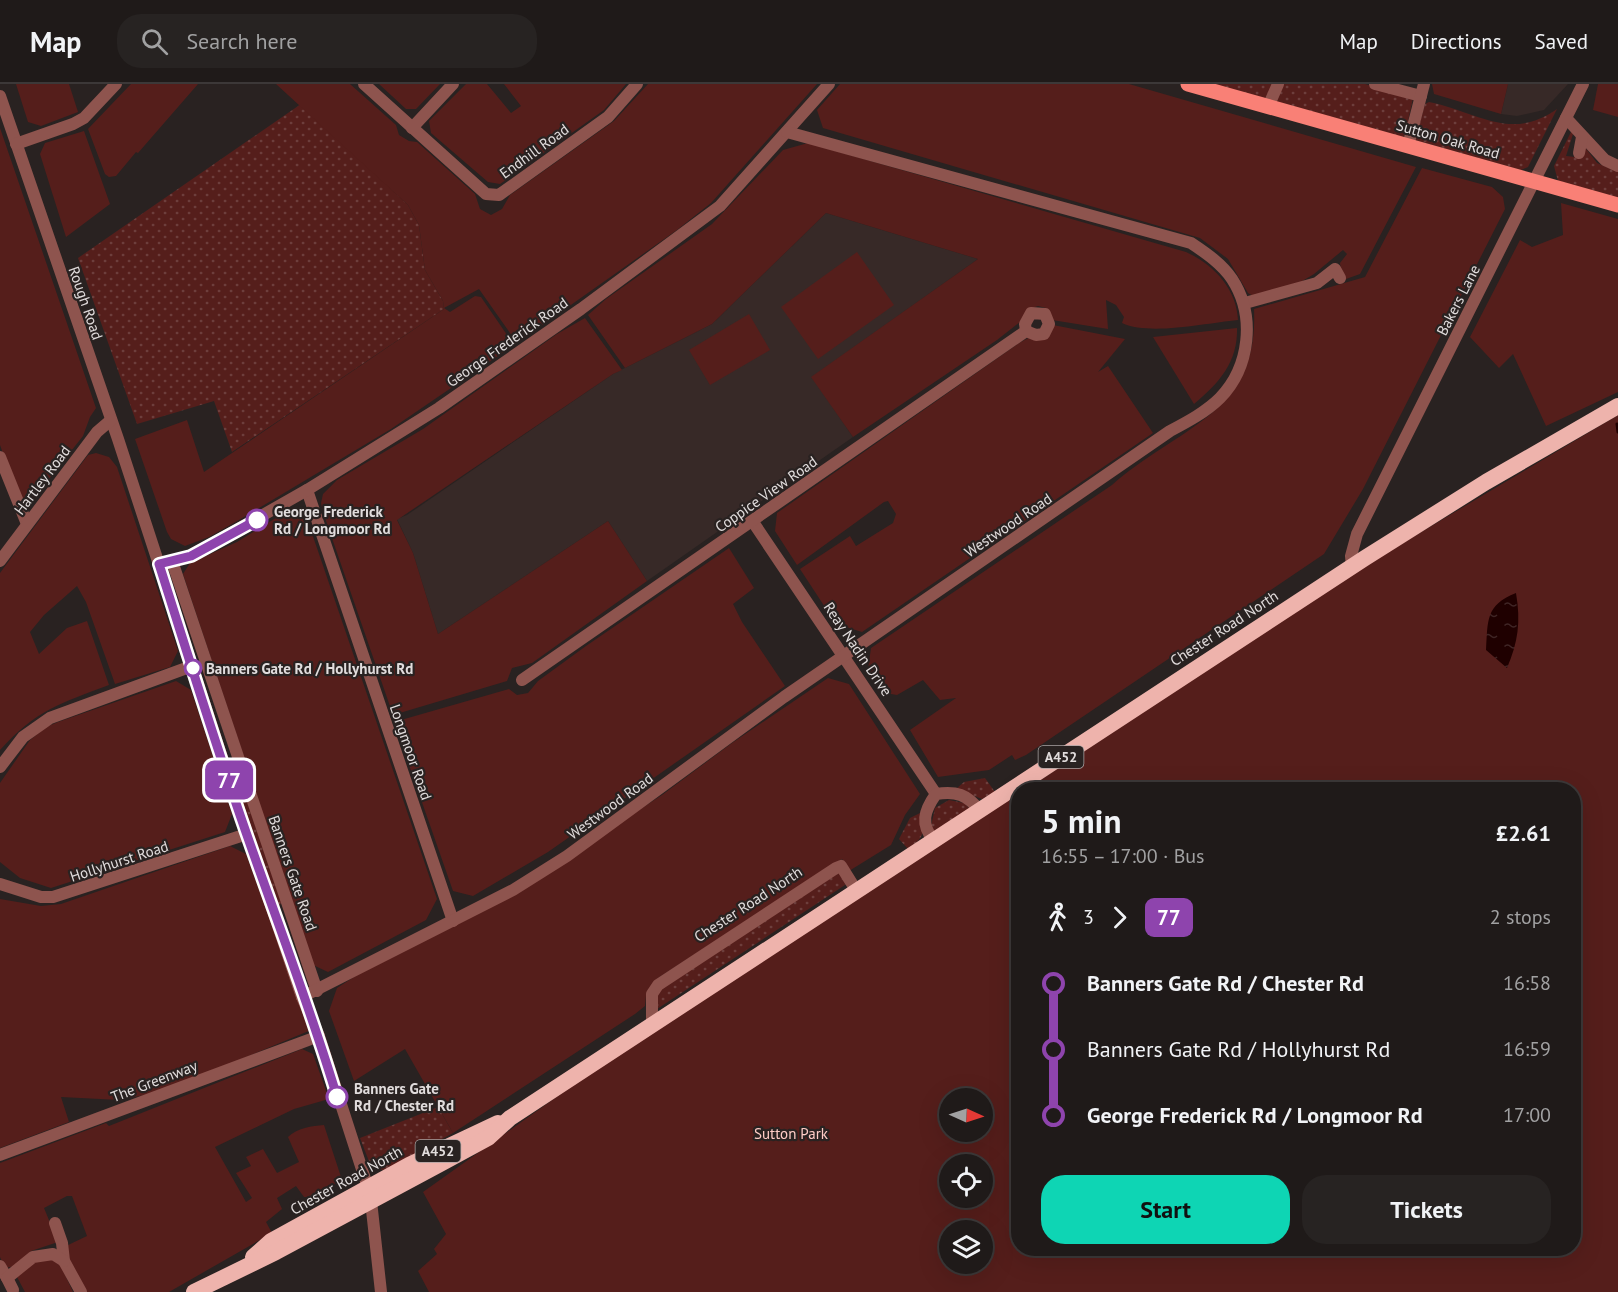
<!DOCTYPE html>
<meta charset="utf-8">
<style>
:root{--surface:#1f1a19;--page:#272322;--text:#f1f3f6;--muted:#a1a1a2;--line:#3c3838;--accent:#0ed5b4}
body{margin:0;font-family:"PT Sans",sans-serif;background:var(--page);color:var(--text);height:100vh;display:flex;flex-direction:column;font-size:22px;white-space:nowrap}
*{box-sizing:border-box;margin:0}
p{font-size:20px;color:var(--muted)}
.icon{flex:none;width:33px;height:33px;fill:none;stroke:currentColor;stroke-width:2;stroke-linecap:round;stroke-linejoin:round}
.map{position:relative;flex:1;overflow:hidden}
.details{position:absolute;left:1011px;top:698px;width:570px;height:474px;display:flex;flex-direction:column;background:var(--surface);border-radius:24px;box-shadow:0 6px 24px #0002,0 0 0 2px var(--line)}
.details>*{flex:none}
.badge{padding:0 12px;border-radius:9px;font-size:21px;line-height:39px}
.needle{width:39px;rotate:93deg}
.buttons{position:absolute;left:939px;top:1004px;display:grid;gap:12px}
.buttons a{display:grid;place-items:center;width:54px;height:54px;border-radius:50%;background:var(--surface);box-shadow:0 6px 24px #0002,0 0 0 2px var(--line);font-size:30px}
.map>.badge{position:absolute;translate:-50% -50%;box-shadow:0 0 0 3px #fff}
.legs{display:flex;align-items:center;gap:9px;height:66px;padding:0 30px;font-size:20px}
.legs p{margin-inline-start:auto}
.headline{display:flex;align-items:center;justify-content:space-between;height:102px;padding:0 30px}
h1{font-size:33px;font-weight:600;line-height:45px}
.primary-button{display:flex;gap:12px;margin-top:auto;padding:12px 30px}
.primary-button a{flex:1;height:69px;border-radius:24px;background:var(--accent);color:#111;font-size:24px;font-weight:600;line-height:69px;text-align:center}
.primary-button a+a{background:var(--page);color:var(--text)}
ul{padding:0 30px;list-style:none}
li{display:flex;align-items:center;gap:21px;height:66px;font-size:22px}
li i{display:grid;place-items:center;width:9px;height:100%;margin:0 8px;background:currentColor}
li i::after{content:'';width:15px;height:15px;margin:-8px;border:4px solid;border-radius:50%;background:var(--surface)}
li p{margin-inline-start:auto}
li:first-child i{background:linear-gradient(#0000 50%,currentColor 0)}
li:last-child i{background:linear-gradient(currentColor 50%,#0000 0)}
header{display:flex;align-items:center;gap:36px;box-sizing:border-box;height:84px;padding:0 30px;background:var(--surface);border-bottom:2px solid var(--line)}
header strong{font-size:28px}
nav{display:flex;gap:33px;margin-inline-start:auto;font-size:21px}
.search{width:420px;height:54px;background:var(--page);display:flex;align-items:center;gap:15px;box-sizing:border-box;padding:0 21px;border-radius:24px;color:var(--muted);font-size:22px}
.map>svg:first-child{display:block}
.built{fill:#372927}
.grass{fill:url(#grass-dots)}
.green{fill:#551e1b;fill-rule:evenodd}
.water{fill:url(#water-ripples)}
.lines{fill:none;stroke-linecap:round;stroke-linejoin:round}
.stream{stroke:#1f0000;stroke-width:3}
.minor{stroke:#8e544e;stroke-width:12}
.major{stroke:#f98076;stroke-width:15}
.highway{stroke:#eeb3ac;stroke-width:16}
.line-1-casing{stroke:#fff;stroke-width:14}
.line-1{stroke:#8e44ad;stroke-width:9}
.stop-1-dot{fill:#fff;stroke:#8e44ad;stroke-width:3}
.labels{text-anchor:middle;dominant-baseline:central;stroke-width:4.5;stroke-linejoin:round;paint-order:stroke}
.shield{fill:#292221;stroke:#aaa4a4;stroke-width:1.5}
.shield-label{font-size:14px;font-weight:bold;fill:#e1dcdc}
.street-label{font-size:15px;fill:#e1dcdc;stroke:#292221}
.stop-label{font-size:15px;font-weight:bold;fill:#e1dcdc;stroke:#292221;text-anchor:start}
.park-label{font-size:15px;fill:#ffccc6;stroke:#292221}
</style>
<header>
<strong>Map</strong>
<div class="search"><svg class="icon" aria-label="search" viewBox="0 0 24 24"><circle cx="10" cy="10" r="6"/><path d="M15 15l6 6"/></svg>Search here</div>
<nav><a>Map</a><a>Directions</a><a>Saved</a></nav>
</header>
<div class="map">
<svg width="1618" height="1208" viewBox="0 0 1618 1208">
<defs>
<pattern id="grass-dots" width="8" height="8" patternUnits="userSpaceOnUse" patternTransform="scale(1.5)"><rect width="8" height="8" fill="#551e1b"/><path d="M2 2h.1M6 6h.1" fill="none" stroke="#6d3e3c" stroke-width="1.8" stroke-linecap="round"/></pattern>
<pattern id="water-ripples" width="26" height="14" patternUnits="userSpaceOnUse" patternTransform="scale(1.5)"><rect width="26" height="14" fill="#1f0000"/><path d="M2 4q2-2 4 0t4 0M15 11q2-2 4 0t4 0" fill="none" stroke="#3f2525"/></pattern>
</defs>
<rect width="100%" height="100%" fill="#292221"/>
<!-- built -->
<g class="built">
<path d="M1508,0H1568L1544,26L1517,32L1501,30Z"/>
<path d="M826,129L978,175L812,293L853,353L647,497L608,437L438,550L413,469L397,435L407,431L613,290L712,240Z"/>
</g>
<!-- grass -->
<g class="grass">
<path d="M1206,0H1275L1269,12L1265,15Z"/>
<path d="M1282,0H1365L1413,14L1405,51L1402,54L1278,19L1276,16Z"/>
<path d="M1429,18C1478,28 1510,58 1557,25L1528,83L1521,86L1415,56L1425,20Z"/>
<path d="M301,20L408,121L419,141L425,186L443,217L444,225L232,368L214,317L137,340L78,174Z"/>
<path d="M1572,46L1573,50L1566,72L1575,73L1577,65L1584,62L1597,79L1618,88V116L1558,97L1554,82Z"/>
<path d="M233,685L238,686L282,817L280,821H275L230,688Z"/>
<path d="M985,694L995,708L982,715L956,705L964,698Z"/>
<path d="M949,716L964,719L970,725L934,749L931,742L935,724Z"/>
<path d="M922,728C923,749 926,753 908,765L899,755L910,734Z"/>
<path d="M840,788L847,799L845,801L657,925L658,906Z"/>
<path d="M438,1023L453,1049L386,1086L372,1085L360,1054Z"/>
</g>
<!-- green -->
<g class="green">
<path d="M16,0H69L78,28L41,42L28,38Z"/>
<path d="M131,0H198L138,69L136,68L116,92L109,93L105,90L88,45Z"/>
<path d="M276,0H350L396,41L399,51L409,57L417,58L475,110L480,125L491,131L502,125L510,111L614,37L648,0H817L711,119L677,146L517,259L479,205L444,224L450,228L475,212L481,213L514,261L391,345L239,436L209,453L185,462L171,455L167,448L135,355L187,336L204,388L444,225L443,217L425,186L419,141L408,121Z"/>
<path d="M379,0H440L416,25H406Z"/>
<path d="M466,0H487L511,29L521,22L504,0H626L604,26L500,100L488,98L431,49L429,37Z"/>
<path d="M840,0H1129L1416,83L1360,190L1346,195L1341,187L1340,179L1347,170L1343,166L1314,190L1299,199L1253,212L1248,209L1228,175L1200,154L823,44L817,26Z"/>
<path d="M1432,0H1508L1501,30L1434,10Z"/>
<path d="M1598,0H1618V33L1593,26Z"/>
<path d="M0,44L96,324L90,333L83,352L33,415H19L0,361Z"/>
<path d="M84,47L110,120L66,153L40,70L45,59Z"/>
<path d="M808,59L1186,168C1213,180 1237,205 1238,236C1206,239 1150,252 1122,239L1124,233L1116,221L1106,216L1108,245L1052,236L1046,224L1038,222L1027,226L1020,238L997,256L853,353L811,293L978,175L826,129L712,240L625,284L588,231L606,215L712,140L783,66Z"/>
<path d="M1422,84L1492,103L1503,113L1505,125L1363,405L1324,470L1026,671L1015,676L1012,671L989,686L938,693L910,646L956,614L940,616L923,596L897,611L885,609L868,585L871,564L1112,401C1179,342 1259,331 1254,225L1365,193Z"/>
<path d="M1561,119L1618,135V308L1546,342L1513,270L1499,284L1470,253L1520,156L1532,163L1563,151Z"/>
<path d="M857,168L894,221L818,275L781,223Z"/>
<path d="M749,230L770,266L710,301L689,266Z"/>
<path d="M585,234L622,286L613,290L397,436L413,469L438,550L608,437L647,497L532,579L512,584L507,597L393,631L323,428L321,419L323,410L337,396L423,345L557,250Z"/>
<path d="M1053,241L1125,255L1098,288L1108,282L1153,349L862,548L836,540L800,485L850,452L856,462L893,439L896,430L888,417L884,418L797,481L775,447L777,429L1019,259Z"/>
<path d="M1237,244C1238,278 1219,299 1194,320L1153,253Z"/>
<path d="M1618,331V1208H429L418,1187L437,1170L434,1165L446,1150L423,1108L583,994L1018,710V1164H1574V705H1027L1359,485ZM950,1014H982V1047H950ZM950,1080H982V1113H950ZM950,1146H982V1179H950Z"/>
<path d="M96,369L109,373L117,383L178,567L170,583L115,600L86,518L77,502L44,531L30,548L39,570L67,544L87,537L109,601C61,619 36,626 0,666V489L88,371Z"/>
<path d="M292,424L305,429L437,815L426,836L328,888L313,881L183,490L190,479L237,458Z"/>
<path d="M729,464L754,504L733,520L742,538L785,602L548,768L473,812L453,807L394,638L509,605L517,611L528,609L538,597L586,562Z"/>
<path d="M828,594L849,600L920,710L905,731L891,761L849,787L842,775L658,894L646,912L645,922L635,930L453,1049L405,965L354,997L329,927L337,904L360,889L486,825L662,711L732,659Z"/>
<path d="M176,597L191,606L232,730L225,748L51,804L20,794L0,778V699L30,656L46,643L58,638Z"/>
<path d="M230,762L246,770L311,946L165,1007L120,1016L61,1013L69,1038L0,1064V815L41,822L61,820Z"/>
<path d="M302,965L313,970L329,1015L294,1025L215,1063L246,1118L252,1114L236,1089L251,1082L246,1073L263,1065L277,1089L299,1078L288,1053C297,1044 312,1042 324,1041L341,1093C334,1104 316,1113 304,1113L296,1102L277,1114L282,1125L266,1138L272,1149L169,1208H87L73,1188L66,1162L87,1152L72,1112H67L44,1124L58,1158L31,1167L16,1182L5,1184L0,1173V1079L106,1039L109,1042Z"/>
<path d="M48,1172L61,1182L73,1208H25L17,1193L30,1179Z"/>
</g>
<!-- water -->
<path class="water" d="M1516,509C1521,538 1518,558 1507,584L1486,566C1488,537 1485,521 1516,509Z"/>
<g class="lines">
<!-- stream -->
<path class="stream" d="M1617,340L1618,348"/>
<!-- minor -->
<g class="minor">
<path d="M364,0L486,110L499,111L608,33L637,0"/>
<path d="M1375,0L1421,12"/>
<path d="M0,12L118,355L247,750L302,913L319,952L368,1104L371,1117L381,1208"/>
<path d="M1268,23L1278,0"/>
<path d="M1566,34L1605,76L1618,82"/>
<path d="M412,44L453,0"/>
<path d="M16,60L73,40L84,34L116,0"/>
<path d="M1408,62L1424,0"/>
<path d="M1579,69L1582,53"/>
<path d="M1245,219L1317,199L1335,185L1340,194"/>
<path d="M0,373L27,440"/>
<path d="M307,406L453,837"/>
<path d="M753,438L936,710"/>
<path d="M0,477L97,348L111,336"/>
<path d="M172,477L317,907"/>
<path d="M159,480L191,472L307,406L439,324L581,225L720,122L829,0"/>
<path d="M1352,483L1351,472L1357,450L1583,0"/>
<path d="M522,596L1026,247L1036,251L1044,250L1049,240L1045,230L1031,229L1025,240L1026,247"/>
<path d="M0,683L23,653L50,634L192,582"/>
<path d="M934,757C920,740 924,727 936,710C956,707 967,710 980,727"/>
<path d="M0,800L41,813H53L247,750"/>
<path d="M302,913L513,806L567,772L784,613L1170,347C1187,338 1206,328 1220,314C1250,283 1256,232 1232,195C1222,180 1206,169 1191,159L787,48"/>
<path d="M652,941V910L658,901L836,784L841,782L856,806"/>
<path d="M0,1071L319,952"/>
<path d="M55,1139L62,1159L64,1177L81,1208"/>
<path d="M0,1182L7,1194"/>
<path d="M13,1206L7,1194L33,1173L53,1170L64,1177"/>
</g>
<!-- major -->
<path class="major" d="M1188,0L1618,121"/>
<!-- highway -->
<g class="highway">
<path d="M253,1173L271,1157L409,1081L498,1039"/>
<path d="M194,1208L276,1168L442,1079L488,1054L510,1034L1365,474L1486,398L1618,322"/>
</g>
</g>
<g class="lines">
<!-- line-1 casing -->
<g class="line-1-casing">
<path id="line-1" d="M257,436L191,472L159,480C188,571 216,663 248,754C278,840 311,926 337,1013"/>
</g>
<!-- line-1 -->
<use href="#line-1" class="line-1"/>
</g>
<!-- markers -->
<g class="stop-1-dot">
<circle cx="257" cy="436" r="10"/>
<circle cx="193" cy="584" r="8"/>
<circle cx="337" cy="1013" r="10"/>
</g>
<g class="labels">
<!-- shield labels -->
<g class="shield">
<rect x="1038.5" y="662" width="45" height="22" rx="4.5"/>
<rect x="415.5" y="1056" width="45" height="22" rx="4.5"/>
</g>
<g class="shield-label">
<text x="1061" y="673">A452</text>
<text x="438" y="1067">A452</text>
</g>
<!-- street labels -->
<g class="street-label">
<text transform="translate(1448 55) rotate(16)">Sutton Oak Road</text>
<text transform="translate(534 67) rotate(-36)">Endhill Road</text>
<text transform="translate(1458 216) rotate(-63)">Bakers Lane</text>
<text transform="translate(86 219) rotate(71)">Rough Road</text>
<text transform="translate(507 258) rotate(-35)">George Frederick Road</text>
<text transform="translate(42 396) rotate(-53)">Hartley Road</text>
<text transform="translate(766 410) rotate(-35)">Coppice View Road</text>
<text transform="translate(1008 441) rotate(-34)">Westwood Road</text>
<text transform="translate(1224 544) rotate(-33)">Chester Road North</text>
<text transform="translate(858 565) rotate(56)">Reay Nadin Drive</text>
<text transform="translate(411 668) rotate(71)">Longmoor Road</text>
<text transform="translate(610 722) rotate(-36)">Westwood Road</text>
<text transform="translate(119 777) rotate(-18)">Hollyhurst Road</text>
<text transform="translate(293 789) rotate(71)">Banners Gate Road</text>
<text transform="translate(748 820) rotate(-33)">Chester Road North</text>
<text transform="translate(154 997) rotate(-21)">The Greenway</text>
<text transform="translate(346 1096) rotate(-29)">Chester Road North</text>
</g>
<!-- stop labels -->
<g class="stop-label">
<text x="274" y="427">George Frederick<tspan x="274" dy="17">Rd / Longmoor Rd</tspan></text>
<text x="206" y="584">Banners Gate Rd / Hollyhurst Rd</text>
<text x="354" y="1004">Banners Gate<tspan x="354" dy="17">Rd / Chester Rd</tspan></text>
</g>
<!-- park labels -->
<g class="park-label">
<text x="791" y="1049">Sutton Park</text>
</g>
</g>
</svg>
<div class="buttons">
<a><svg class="needle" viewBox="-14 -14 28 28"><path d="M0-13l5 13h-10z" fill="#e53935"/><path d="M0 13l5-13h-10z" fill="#a1a1a2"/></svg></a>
<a><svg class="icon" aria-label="locate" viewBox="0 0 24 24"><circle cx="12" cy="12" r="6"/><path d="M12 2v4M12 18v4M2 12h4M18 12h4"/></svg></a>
<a><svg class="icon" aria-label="layers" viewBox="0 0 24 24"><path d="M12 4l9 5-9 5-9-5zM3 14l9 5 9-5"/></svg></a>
</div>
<b class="badge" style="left:229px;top:696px;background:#8e44ad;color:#fff">77</b>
<section class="details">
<div class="headline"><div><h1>5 min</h1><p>16:55 – 17:00 · Bus</p></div><b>£2.61</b></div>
<div class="legs"><svg class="icon" aria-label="walk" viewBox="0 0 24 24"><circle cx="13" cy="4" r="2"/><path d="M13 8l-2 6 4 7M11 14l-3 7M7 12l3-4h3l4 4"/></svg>3<svg class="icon" aria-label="forward" viewBox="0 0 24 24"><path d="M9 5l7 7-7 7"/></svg><b class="badge" style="background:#8e44ad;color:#fff">77</b><p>2 stops</p></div>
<ul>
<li><i style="color:#8e44ad"></i><b>Banners Gate Rd / Chester Rd</b><p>16:58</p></li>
<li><i style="color:#8e44ad"></i><span>Banners Gate Rd / Hollyhurst Rd</span><p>16:59</p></li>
<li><i style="color:#8e44ad"></i><b>George Frederick Rd / Longmoor Rd</b><p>17:00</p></li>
</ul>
<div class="primary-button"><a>Start</a><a>Tickets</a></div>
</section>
</div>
